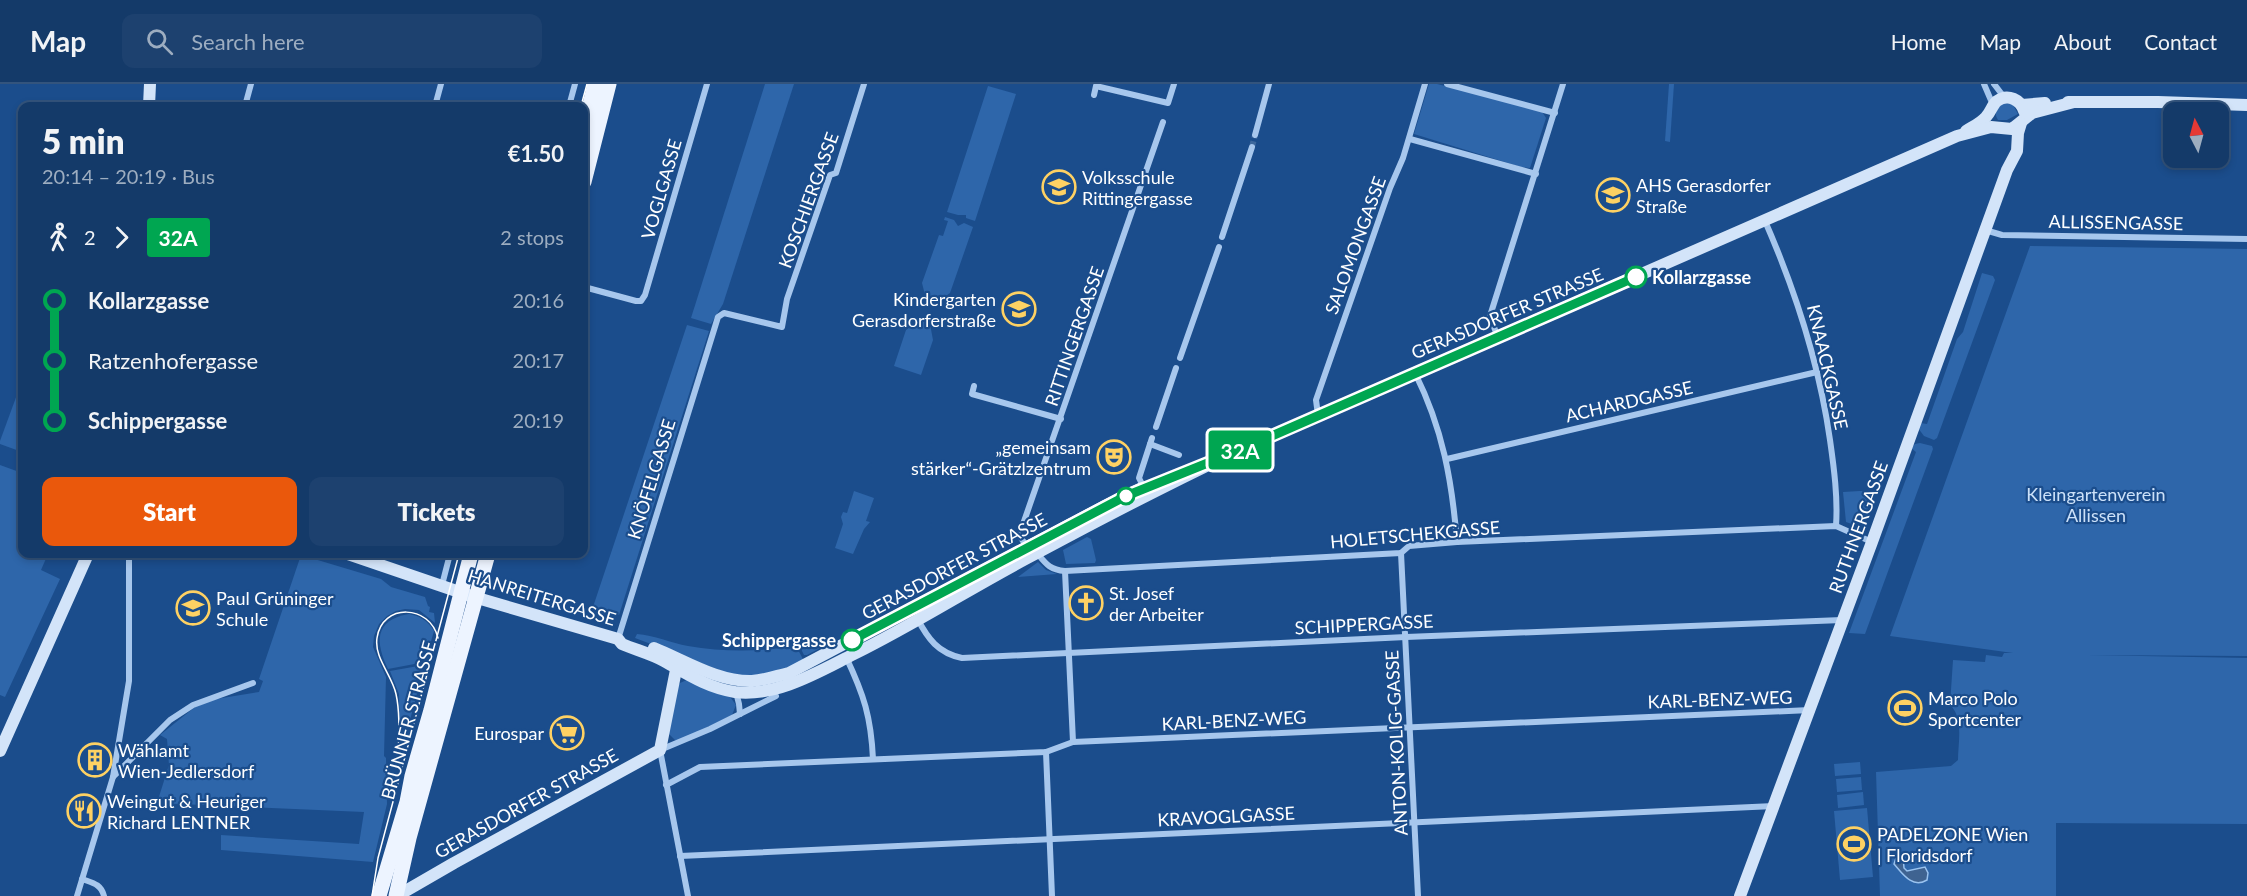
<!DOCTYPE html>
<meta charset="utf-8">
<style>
:root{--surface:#143a69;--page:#1d416f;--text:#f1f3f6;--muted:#9dadc0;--line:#33547d;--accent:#ea580c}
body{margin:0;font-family:Lato,sans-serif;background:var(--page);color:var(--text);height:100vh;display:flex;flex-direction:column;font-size:22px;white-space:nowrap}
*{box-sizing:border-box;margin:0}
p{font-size:20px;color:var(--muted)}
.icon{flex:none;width:33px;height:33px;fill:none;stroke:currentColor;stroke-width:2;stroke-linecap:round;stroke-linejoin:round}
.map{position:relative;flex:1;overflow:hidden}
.side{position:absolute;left:18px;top:18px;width:570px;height:456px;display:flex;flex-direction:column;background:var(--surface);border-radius:12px;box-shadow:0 3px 9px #0003,0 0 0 2px var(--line)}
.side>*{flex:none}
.badge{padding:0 12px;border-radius:4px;font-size:21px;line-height:39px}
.needle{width:39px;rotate:354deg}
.fabs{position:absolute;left:2163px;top:18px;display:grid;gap:12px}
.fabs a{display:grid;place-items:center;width:66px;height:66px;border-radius:12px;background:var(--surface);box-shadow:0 3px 9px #0003,0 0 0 2px var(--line);font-size:30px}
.map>.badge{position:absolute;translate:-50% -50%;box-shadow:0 0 0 3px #fff}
.legs{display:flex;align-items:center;gap:9px;height:66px;padding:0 24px;font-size:20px}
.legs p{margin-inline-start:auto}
.head{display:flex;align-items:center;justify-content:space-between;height:102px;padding:0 24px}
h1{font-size:33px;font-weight:800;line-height:45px}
.button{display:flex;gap:12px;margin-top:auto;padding:12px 24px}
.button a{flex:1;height:69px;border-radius:12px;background:var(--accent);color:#fff;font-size:24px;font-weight:800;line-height:69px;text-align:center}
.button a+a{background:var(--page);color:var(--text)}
ul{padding:0 24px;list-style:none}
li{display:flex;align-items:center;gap:21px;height:60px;font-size:22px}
li i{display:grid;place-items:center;width:9px;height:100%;margin:0 8px;background:currentColor}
li i::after{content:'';width:15px;height:15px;margin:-8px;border:4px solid;border-radius:50%;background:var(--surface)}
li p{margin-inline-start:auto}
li:first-child i{background:linear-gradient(#0000 50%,currentColor 0)}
li:last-child i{background:linear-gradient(currentColor 50%,#0000 0)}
header{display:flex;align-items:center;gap:36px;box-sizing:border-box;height:84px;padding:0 30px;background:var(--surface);border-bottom:2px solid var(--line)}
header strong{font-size:28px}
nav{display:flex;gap:33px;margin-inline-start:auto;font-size:21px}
.search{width:420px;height:54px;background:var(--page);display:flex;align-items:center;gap:15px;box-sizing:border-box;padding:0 21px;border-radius:12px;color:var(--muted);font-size:22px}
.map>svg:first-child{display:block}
.green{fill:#2e66aa}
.water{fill:#3f6391;stroke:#99c2ef;stroke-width:1.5}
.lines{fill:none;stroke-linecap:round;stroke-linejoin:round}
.street-tunnel{stroke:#3d689d;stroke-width:6;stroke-dasharray:6 3;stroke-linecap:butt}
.street{stroke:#a7c7ed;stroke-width:6}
.secondary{stroke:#d3e4f9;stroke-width:12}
.primary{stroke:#edf4ff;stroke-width:15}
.tram{stroke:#fff;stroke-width:1.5}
.line-1-casing{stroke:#fff;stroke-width:14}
.line-1{stroke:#00a651;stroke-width:9}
.stop-1-dot{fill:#fff;stroke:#00a651;stroke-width:3}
.labels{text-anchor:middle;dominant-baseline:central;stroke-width:4.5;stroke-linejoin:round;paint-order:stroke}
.poi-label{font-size:18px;fill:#fff;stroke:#1b4d8c;text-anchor:start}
.street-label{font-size:18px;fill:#fff;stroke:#1b4d8c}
.stop-label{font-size:18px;font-weight:bold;fill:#fff;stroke:#1b4d8c;text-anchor:start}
.park-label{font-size:18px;fill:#cce1f9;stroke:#1b4d8c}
</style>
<header>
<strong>Map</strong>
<div class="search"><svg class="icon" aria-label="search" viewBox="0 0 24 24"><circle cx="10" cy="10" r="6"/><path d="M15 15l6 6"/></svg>Search here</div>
<nav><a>Home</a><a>Map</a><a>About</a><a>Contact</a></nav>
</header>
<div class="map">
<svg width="2247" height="812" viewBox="0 0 2247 812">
<rect width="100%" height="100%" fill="#1b4d8c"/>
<!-- green -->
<g class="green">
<path d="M765,0H794L723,220L711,240L691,234Z"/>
<path d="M1429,0H1437L1541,26L1546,34L1530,84L1521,83L1414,50Z"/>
<path d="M1669,0H1674L1670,58L1665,57Z"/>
<path d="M988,2L1016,10L975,137L966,134V131H958L947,128Z"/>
<path d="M2012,19L2018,30L2007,36H1998C1994,30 1996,25 2002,20Z"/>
<path d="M945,133L954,136L958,142L964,139L973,143L950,209L933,221L927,219L922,199L939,151L943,152L948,137L944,136Z"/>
<path d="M2030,162L2247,165V572L2087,571L2247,574V740L2056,739V812H1880L1876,688L1951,682L1958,676C1958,658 1964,634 1950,621L1953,576L1985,578L1986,571L2002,573L2004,569H2013L1890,552Z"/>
<path d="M1982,189L1993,192L1995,196L1937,354L1934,356L1924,352L1918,344L1920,339L1927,340L1957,255L1963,248Z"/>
<path d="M923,233L929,235L933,256L921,291L894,282L906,246Z"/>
<path d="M687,241L709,247L619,531L592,526Z"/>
<path d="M22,297V368L0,360V357Z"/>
<path d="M1920,359L1932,362L1933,365L1865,550L1849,549L1916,368L1911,364L1915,360Z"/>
<path d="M0,381L22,389V470H48L41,486L60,495L5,613L0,611Z"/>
<path d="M1877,406L1863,444L1846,438L1843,408Z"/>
<path d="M854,407L874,414L866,437L870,438L864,445L853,470L835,464L843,440L841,433L843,428L847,429Z"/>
<path d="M1087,453L1091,455L1096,476L1095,479L1066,480L1063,466Z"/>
<path d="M301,471L381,495L391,503L425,513L428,522L430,523L429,528L434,529L435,539L419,526L405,525L396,527L387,532L379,540L374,552L373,563L386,593L384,672L386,674L387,720L373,778L221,766V751L359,760L364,728L157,719L169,681L167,655L160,651L195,623L216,615L259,608L263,597L259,595Z"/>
<path d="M1038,478L1046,486L1057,490L1018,493Z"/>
<path d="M409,530C420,532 428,537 434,547L425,578L388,585C375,558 374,536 409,530Z"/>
<path d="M637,550C654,551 671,559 688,562C723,568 760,568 796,562L804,577L781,589L738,593L635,554Z"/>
<path d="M827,555L830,557L828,560L807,571H804L800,563Z"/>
<path d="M424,581L422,594H419L417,601L419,602L405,655L400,661L399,610L390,587Z"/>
<path d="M689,595L728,610L736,621L732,631L681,656H675L667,648L677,603L680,599Z"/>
<path d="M1860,678L1861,690L1835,692L1834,680Z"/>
<path d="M1861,693L1862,706L1837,708L1836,695Z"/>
<path d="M1863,708L1864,721L1838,724L1837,711Z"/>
<path d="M1867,724L1873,793L1840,796L1834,727Z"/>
</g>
<!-- water -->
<path class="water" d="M1897,771L1903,772L1904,784L1907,787L1925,783L1928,789L1927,796C1912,805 1902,789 1894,780Z"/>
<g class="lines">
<!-- street-tunnel -->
<path class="street-tunnel" d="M1252,63L1255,51"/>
<!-- street -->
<g class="street">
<path d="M1447,0L1555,29"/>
<path d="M1984,0L1993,21"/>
<path d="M1994,0L2004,13"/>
<path d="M1094,11L1096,2L1168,19L1174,0"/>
<path d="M245,22L251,0"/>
<path d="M435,22L441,0"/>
<path d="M569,22L575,0"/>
<path d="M1255,51L1269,0"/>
<path d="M1410,55L1536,90"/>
<path d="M1765,137C1796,208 1819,279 1830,356C1834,384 1838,414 1836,442"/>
<path d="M1985,146L2002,151L2247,155"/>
<path d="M1222,153L1252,63"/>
<path d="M584,203L636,217H641L645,211L707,0"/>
<path d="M1498,254L1490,232L1563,0"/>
<path d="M1180,274L1219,163"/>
<path d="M1415,289C1443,345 1452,397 1457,458"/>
<path d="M974,302L972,310L1061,335"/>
<path d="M1318,331L1316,316L1390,104L1403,74L1425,0"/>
<path d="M1156,343L1176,284"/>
<path d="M1150,360L1179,371"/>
<path d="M1447,375L1817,288"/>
<path d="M1144,404L1139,394L1152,354"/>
<path d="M1028,464L1021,454V446L1163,38"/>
<path d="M1037,469C1046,480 1050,486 1065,487L1401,469L1409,462L1457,458L1836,442L1872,458"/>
<path d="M1401,469L1418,812"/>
<path d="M1065,487L1073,658"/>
<path d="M442,501L450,470"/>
<path d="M917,534C928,555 938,569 962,574L1406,553L1842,536"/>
<path d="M618,555L718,233L724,229L782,243L787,215L830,91L836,89L864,0"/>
<path d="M846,573C864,611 871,633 873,675"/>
<path d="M736,608L739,620L740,630"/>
<path d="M1046,668L1052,812"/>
<path d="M113,693L170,636L193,621L253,599"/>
<path d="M666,701L700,683L1046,668L1073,658L1810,626"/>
<path d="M680,772L1774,722"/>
<path d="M82,795C93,799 101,800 104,812"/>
<path d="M77,812L113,693L129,597V470"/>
<path d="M688,812L660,666L710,645L776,612"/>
</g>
<!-- secondary -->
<g class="secondary">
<path d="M2068,18H2158L2247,21"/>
<path d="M2022,21L2045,19"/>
<path d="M149,22L150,0"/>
<path d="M1966,47C1972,43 1981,39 1986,33C1991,28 1992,21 1997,17C2008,9 2021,16 2024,27"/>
<path d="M348,470L474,513L618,555L622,560C636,566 652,570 664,577C687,590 708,604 735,608C777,613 818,588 854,570C917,539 975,501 1037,469C1102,434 1168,400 1235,368L1957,52L1991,43L2012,45L2032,29L2074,18"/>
<path d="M654,564C684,576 718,598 752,597C765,596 776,592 789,589L1103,423L1142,404"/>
<path d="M0,667L88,470"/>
<path d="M397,812L454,779L660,666L676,586"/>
<path d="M1740,812L1872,458L2007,86L2017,67L2018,49L2021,39"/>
</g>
<!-- primary -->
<g class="primary">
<path d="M584,45L595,0"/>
<path d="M584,98L609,0"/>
<path d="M379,812L407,718L412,692L431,626L471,470"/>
<path d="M396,812L409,754L488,470"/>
</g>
<!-- tram -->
<g class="tram">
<path d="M581,22L587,0"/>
<path d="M398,684C398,660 401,633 396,610C392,591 374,574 377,554C382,519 430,520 438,554"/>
<path d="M372,812L378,774L459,470"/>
</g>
</g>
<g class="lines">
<!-- line-1 casing -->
<g class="line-1-casing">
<path id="line-1" d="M852,556L1126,412L1235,368L1636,193"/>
</g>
<!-- line-1 -->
<use href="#line-1" class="line-1"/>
</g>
<!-- icons -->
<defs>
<g id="school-ring" transform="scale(1.725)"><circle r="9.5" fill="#1b4d8c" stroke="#fed163" stroke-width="1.5"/><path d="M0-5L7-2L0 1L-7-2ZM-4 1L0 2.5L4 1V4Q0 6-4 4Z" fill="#fed163"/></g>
<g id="theatre-ring" transform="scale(1.725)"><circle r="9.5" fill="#1b4d8c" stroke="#fed163" stroke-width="1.5"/><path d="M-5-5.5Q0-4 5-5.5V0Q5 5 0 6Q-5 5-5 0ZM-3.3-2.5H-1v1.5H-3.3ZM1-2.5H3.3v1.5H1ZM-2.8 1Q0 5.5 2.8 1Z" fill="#fed163"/></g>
<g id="church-ring" transform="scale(1.725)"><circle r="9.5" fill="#1b4d8c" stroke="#fed163" stroke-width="1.5"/><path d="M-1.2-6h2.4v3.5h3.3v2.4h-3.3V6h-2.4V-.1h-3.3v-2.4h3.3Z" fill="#fed163"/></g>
<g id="stadium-ring" transform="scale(1.725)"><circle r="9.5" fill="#1b4d8c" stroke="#fed163" stroke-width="1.5"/><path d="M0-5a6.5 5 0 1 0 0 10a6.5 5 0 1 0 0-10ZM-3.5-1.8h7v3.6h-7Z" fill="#fed163"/></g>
<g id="supermarket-ring" transform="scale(1.725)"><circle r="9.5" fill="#1b4d8c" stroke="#fed163" stroke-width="1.5"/><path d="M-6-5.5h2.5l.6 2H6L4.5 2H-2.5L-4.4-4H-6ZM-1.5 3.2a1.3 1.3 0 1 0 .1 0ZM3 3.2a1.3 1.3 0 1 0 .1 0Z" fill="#fed163"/></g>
<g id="building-ring" transform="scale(1.725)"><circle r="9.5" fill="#1b4d8c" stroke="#fed163" stroke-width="1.5"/><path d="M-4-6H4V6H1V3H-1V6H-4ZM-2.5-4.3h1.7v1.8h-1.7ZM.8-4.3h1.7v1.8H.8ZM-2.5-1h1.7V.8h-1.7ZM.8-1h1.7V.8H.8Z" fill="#fed163"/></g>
<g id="restaurant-ring" transform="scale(1.725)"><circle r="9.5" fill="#1b4d8c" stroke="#fed163" stroke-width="1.5"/><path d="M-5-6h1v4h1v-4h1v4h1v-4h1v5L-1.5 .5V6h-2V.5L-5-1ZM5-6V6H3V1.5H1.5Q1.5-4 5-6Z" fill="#fed163"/></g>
</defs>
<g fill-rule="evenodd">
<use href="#school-ring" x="1059" y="103"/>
<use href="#school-ring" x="1613" y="111"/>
<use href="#school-ring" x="1019" y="225"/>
<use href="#theatre-ring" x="1114" y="373"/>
<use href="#church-ring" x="1086" y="519"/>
<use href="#school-ring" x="193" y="524"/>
<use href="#stadium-ring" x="1905" y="624"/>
<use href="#supermarket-ring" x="567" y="649"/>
<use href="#building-ring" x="95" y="676"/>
<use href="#restaurant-ring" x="84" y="727"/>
<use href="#stadium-ring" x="1854" y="760"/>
</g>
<!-- markers -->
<g class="stop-1-dot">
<circle cx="1636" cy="193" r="10"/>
<circle cx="1126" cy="412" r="8"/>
<circle cx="852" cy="556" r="10"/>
</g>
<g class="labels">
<!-- poi labels -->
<g class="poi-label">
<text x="1082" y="93">Volksschule<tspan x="1082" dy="21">Rittingergasse</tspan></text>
<text x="1636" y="101">AHS Gerasdorfer<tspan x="1636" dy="21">Straße</tspan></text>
<text x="996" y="215" text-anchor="end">Kindergarten<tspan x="996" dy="21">Gerasdorferstraße</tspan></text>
<text x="1091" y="363" text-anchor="end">„gemeinsam<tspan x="1091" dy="21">stärker“-Grätzlzentrum</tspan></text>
<text x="1109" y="509">St. Josef<tspan x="1109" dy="21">der Arbeiter</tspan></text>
<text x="216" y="514">Paul Grüninger<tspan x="216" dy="21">Schule</tspan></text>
<text x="1928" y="614">Marco Polo<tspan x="1928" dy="21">Sportcenter</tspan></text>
<text x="544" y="649" text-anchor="end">Eurospar</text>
<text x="118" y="666">Wählamt<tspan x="118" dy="21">Wien-Jedlersdorf</tspan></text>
<text x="107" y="717">Weingut &amp; Heuriger<tspan x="107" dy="21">Richard LENTNER</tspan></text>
<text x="1877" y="750">PADELZONE Wien<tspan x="1877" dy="21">| Floridsdorf</tspan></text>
</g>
<!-- street labels -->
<g class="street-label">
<text transform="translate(661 105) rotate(-74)">VOGLGASSE</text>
<text transform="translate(808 116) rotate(-70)">KOSCHIERGASSE</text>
<text transform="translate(2116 138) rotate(1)">ALLISSENGASSE</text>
<text transform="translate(1355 161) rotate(-70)">SALOMONGASSE</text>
<text transform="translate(1507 229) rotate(-23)">GERASDORFER STRASSE</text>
<text transform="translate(1074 252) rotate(-71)">RITTINGERGASSE</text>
<text transform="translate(1828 283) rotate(77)">KNAACKGASSE</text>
<text transform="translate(1629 317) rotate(-13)">ACHARDGASSE</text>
<text transform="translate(651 395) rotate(-73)">KNÖFELGASSE</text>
<text transform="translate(1858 443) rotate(-70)">RUTHNERGASSE</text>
<text transform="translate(1415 450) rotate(-5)">HOLETSCHEKGASSE</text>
<text transform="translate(954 482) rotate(-28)">GERASDORFER STRASSE</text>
<text transform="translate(542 513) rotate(17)">HANREITERGASSE</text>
<text transform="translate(1364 540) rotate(-3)">SCHIPPERGASSE</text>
<text transform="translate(1720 615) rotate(-2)">KARL-BENZ-WEG</text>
<text transform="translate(408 636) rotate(-75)">BRÜNNER STRASSE</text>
<text transform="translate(1234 636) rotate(-3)">KARL-BENZ-WEG</text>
<text transform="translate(1396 659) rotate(-93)">ANTON-KOLIG-GASSE</text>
<text transform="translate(526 719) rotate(-29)">GERASDORFER STRASSE</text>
<text transform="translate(1226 732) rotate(-3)">KRAVOGLGASSE</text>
</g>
<!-- stop labels -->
<g class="stop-label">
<text x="1652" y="193">Kollarzgasse</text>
<text x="836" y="556" text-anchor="end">Schippergasse</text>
</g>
<!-- park labels -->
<g class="park-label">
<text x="2096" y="410">Kleingartenverein<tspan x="2096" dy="21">Allissen</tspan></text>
</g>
</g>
</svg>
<div class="fabs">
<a><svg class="needle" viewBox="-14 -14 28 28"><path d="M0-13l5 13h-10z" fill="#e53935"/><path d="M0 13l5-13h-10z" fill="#9dadc0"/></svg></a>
</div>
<b class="badge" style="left:1240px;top:366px;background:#00a651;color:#fff">32A</b>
<section class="side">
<div class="head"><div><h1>5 min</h1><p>20:14 – 20:19 · Bus</p></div><b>€1.50</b></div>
<div class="legs"><svg class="icon" aria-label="walk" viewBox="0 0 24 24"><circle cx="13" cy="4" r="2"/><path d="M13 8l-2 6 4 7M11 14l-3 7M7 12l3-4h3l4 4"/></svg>2<svg class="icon" aria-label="forward" viewBox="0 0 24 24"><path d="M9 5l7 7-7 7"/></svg><b class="badge" style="background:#00a651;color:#fff">32A</b><p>2 stops</p></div>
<ul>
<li><i style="color:#00a651"></i><b>Kollarzgasse</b><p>20:16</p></li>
<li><i style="color:#00a651"></i><span>Ratzenhofergasse</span><p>20:17</p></li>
<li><i style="color:#00a651"></i><b>Schippergasse</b><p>20:19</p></li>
</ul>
<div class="button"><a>Start</a><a>Tickets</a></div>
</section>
</div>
